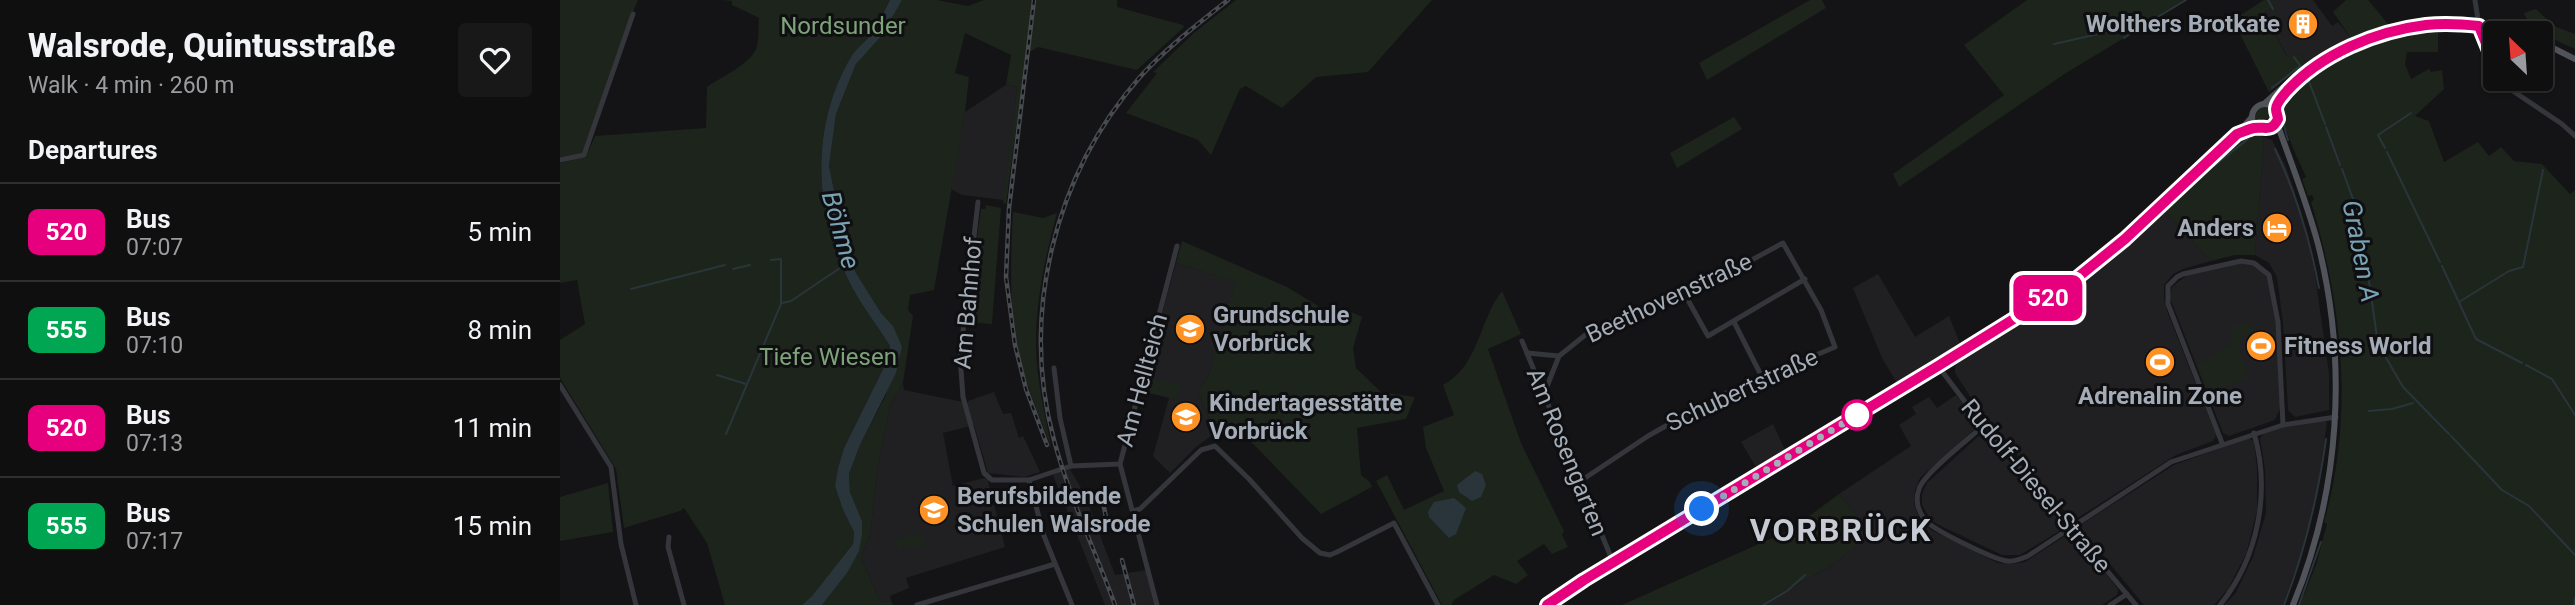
<!DOCTYPE html>
<meta charset="utf-8">
<style>
:root{--surface:#0f0f10;--page:#181819;--text:#f1f3f6;--muted:#9b9c9f;--line:#2f2f30}
body{margin:0;font-family:Roboto,sans-serif;background:var(--page);color:var(--text);height:100vh;display:flex;flex-direction:column;font-size:26px;white-space:nowrap}
*{box-sizing:border-box;margin:0}
p{font-size:23px;color:var(--muted)}
.icon{flex:none;width:38px;height:38px;fill:none;stroke:currentColor;stroke-width:2;stroke-linecap:round;stroke-linejoin:round}
.map{position:relative;flex:1;overflow:hidden}
.sheet{display:flex;flex-direction:column;background:var(--surface);width:560px}
.sheet>*{flex:none}
.badge{padding:0 14px;border-radius:10px;font-size:24px;line-height:46px}
.needle{width:46px;rotate:335deg}
.fabs{position:absolute;left:1923px;top:21px;display:grid;gap:14px}
.fabs a{display:grid;place-items:center;width:70px;height:70px;border-radius:7px;background:var(--surface);box-shadow:0 2px 5px #0004,0 0 0 2px var(--line);font-size:35px}
.you{position:absolute;width:35px;height:35px;margin:-18px;border:5px solid #fff;border-radius:50%;background:#1a73e8;box-shadow:0 0 0 10px #1a73e833}
.map>.badge{position:absolute;translate:-50% -50%;box-shadow:0 0 0 4px #fff}
h2{padding:0 28px;font-size:26px;line-height:63px}
.round{display:grid;place-items:center;flex:none;width:74px;height:74px;border-radius:7px;background:var(--page)}
.overview{display:flex;align-items:center;justify-content:space-between;height:119px;padding:0 28px}
h1{font-size:33px;font-weight:800;line-height:52px}
ul{padding:0;list-style:none}
li{display:flex;align-items:center;gap:21px;height:98px;padding:0 28px;border-top:2px solid var(--line)}
li div{flex:1}
li b{display:block;font-size:26px}
li em{font-style:normal}
li .badge{min-width:77px;font-weight:700;text-align:center}
main{display:flex;flex:1;min-height:0}
.map>svg:first-child{display:block}
.built{fill:#202023}
.green{fill:#1c241b}
.water{fill:#29353a}
.lines{fill:none;stroke-linecap:round;stroke-linejoin:round}
.stream{stroke:#29353a;stroke-width:2}
.minor{stroke:#34363b;stroke-width:5}
.major{stroke:#50545a;stroke-width:6}
.rail-casing{stroke:#474b50;stroke-width:4.5}
.rail{stroke:#0f0f11;stroke-width:2;stroke-dasharray:5;stroke-linecap:butt}
.line-casing{stroke:#fff;stroke-width:16}
.line{stroke:#e6007e;stroke-width:10}
.walk{stroke:#a4adb7;stroke-width:7;stroke-dasharray:0 12.6}
.stop-dot{fill:#fff;stroke:#e6007e;stroke-width:3.5}
.labels{text-anchor:middle;dominant-baseline:central;stroke-width:6;stroke-linejoin:round;paint-order:stroke}
.poi-label{font-size:24px;font-weight:bold;fill:#a4adb7;stroke:#0f0f11;text-anchor:start}
.park-label{font-size:24px;fill:#7ea37a;stroke:#0f0f11}
.street-label{font-size:24px;fill:#a4adb7;stroke:#0f0f11}
.water-label{font-size:26px;font-style:italic;fill:#79a2b4;stroke:#0f0f11}
.district-label{font-size:32px;font-weight:bold;letter-spacing:2px;fill:#c6cbd3;stroke:#0f0f11}
</style>
<main>
<section class="sheet">
<div class="overview"><div><h1>Walsrode, Quintusstraße</h1><p>Walk · 4 min · 260 m</p></div><a class="round"><svg class="icon" aria-label="heart" viewBox="0 0 24 24"><path d="M12 20l-8-8c-3-5 5-10 8-4 3-6 11-1 8 4z"/></svg></a></div>
<h2>Departures</h2>
<ul>
<li><span class="badge" style="background:#e6007e;color:#fff">520</span><div><b>Bus</b><p>07:07</p></div><em>5 min</em></li>
<li><span class="badge" style="background:#00a651;color:#fff">555</span><div><b>Bus</b><p>07:10</p></div><em>8 min</em></li>
<li><span class="badge" style="background:#e6007e;color:#fff">520</span><div><b>Bus</b><p>07:13</p></div><em>11 min</em></li>
<li><span class="badge" style="background:#00a651;color:#fff">555</span><div><b>Bus</b><p>07:17</p></div><em>15 min</em></li>
</ul>
</section>
<div class="map">
<svg width="2015" height="605" viewBox="0 0 2015 605">
<rect width="100%" height="100%" fill="#141416"/>
<!-- built -->
<g class="built">
<path d="M1711,0H1753L1772,26L1778,22L1791,38L1747,63L1741,55L1728,58L1704,12L1710,9Z"/>
<path d="M446,85L457,87L444,200L402,195L391,189L405,112Z"/>
<path d="M1704,137L1712,140L1726,167L1740,208L1754,268L1769,373V410L1735,417L1728,410L1723,323L1717,277L1709,263L1695,255Z"/>
<path d="M1604,210L1651,261L1623,269L1613,274L1604,285V298L1607,311L1656,435L1653,441L1616,455L1513,521L1415,404L1395,373V366L1401,360L1512,287Z"/>
<path d="M616,263L677,282L648,376L638,391L655,433L636,447L610,473L593,456L609,398L581,391Z"/>
<path d="M1675,263H1694L1704,270L1710,281L1717,324L1721,406L1715,420L1669,436L1663,433L1610,298L1612,287L1627,275Z"/>
<path d="M1318,274L1355,337L1389,316L1401,346L1337,383L1322,358L1293,288Z"/>
<path d="M343,383L344,390L408,403V401L434,392L443,414L451,413L459,438L463,436L480,472L464,477L428,473L414,425L383,433L393,486L424,478L430,479L428,481L445,547L346,578L349,588L330,596L331,601L320,602L301,557L310,535L317,471L330,406Z"/>
<path d="M1396,395L1418,421V426L1360,478L1355,490L1354,504L1360,520L1371,530L1438,563L1451,564L1465,562L1508,534H1514L1558,589L1557,595L1542,605H1200L1269,567L1312,534L1279,494L1351,446L1339,425L1356,414L1352,407L1369,397L1377,408Z"/>
<path d="M1763,420L1767,422L1759,481L1744,546L1723,605H1664L1675,594L1693,557L1706,513L1705,469L1700,438L1706,431Z"/>
<path d="M1213,424L1225,450L1196,467L1181,442Z"/>
<path d="M1422,433L1428,435L1503,524L1501,530L1460,555H1442L1377,524L1371,520L1362,505V494L1367,483Z"/>
<path d="M1688,438L1694,441L1697,470V511L1686,554L1668,589L1654,605H1584L1522,530V524L1614,465Z"/>
<path d="M509,468L524,493L555,575L587,570L596,605H545L493,475Z"/>
</g>
<!-- green -->
<g class="green">
<path d="M0,0H78L66,28L23,153L0,158Z"/>
<path d="M161,0H330C324,10 319,23 312,33C306,42 296,48 291,57C252,122 253,206 285,273C297,300 315,322 330,346L329,357L284,448L278,468L275,486L283,510L294,532L293,544L252,596L242,605H165L147,543L124,508L120,511L64,528L56,469L0,378V340L25,324L17,280L0,283V163L26,157L35,136L146,128L147,87C161,77 193,63 197,46C199,38 198,27 199,18L172,5V1Z"/>
<path d="M342,0H377L408,6L424,0H557V7L623,25L624,27L577,70L478,47L466,54L446,204L443,203L457,87L446,85L451,55L405,33L395,73L409,77L405,112L374,290L350,295L348,310L353,316L343,383L330,406L317,471L310,535L301,557L320,602L331,601L333,605H262L287,573L302,521L290,492L289,474L300,445L326,395L333,326L321,313L296,273L286,249L269,166L276,114L296,64Z"/>
<path d="M676,0H872L808,72L756,77L722,108L686,86L680,89L651,155L638,140L566,113L597,73L593,72L635,32Z"/>
<path d="M1250,0H1262L1266,8L1147,80L1139,63Z"/>
<path d="M1467,0H1627L1506,73L1339,187L1333,174L1444,95L1404,45Z"/>
<path d="M1704,0H1711L1717,13L1714,15L1710,9L1704,12L1727,57L1741,55L1747,63L1709,92L1673,20Z"/>
<path d="M1786,0H1808L1829,25L1791,38L1773,12Z"/>
<path d="M1976,9L1994,26L2015,34V49L1971,29L1964,13Z"/>
<path d="M1878,32V52H1847L1845,64L1851,79L1869,69L1871,72L1882,70L1884,89L1855,116L1869,121L1884,162L1918,142L1929,156L1941,147L1954,161L1982,164L2010,194L2015,190V605H1740L1756,565L1767,524L1764,522C1794,417 1783,306 1751,202L1754,200L1752,195L1748,196L1742,179L1746,177C1738,158 1717,120 1725,101C1736,74 1808,44 1835,38C1849,34 1864,34 1878,32Z"/>
<circle cx="1705" cy="117" r="10"/>
<path d="M1174,117L1182,129L1117,168L1110,153Z"/>
<path d="M1690,132L1704,137L1695,255H1675L1651,261L1604,210C1631,184 1656,150 1690,132Z"/>
<path d="M426,205L441,208L432,324L405,322L421,209H425Z"/>
<path d="M453,212L483,218L497,213C486,254 477,294 476,337C475,373 485,415 492,450C479,415 463,379 456,342C449,300 451,254 453,212Z"/>
<path d="M622,241L727,287L768,312L781,307L802,317L793,348L796,368L821,392L855,397L846,419L797,428L801,475L810,482L812,487L761,514L672,422L655,433L638,391L648,376L676,282L616,263Z"/>
<path d="M942,291L961,334L928,349L961,443L1004,531L1002,535L1008,547L992,554L984,544L957,561L968,575L956,584L934,575L894,600L891,605H882L816,481L827,475L844,510L884,491L866,448L863,427L894,415L883,385C919,366 919,320 942,291Z"/>
<path d="M1687,323L1695,330L1681,338L1680,349L1687,378L1648,394L1637,365C1650,359 1659,351 1672,344L1670,327Z"/>
<path d="M590,378L621,385L617,399L587,392Z"/>
<path d="M48,483L53,532L0,541V497Z"/>
<path d="M1279,494L1313,534L1269,567L1200,605H1062L1230,530Z"/>
<path d="M362,532L366,546L358,549L357,545L342,549L341,553L335,540Z"/>
</g>
<!-- water -->
<g class="water">
<path d="M330,0H342L322,35L296,64L276,114L269,166L286,249L296,273L321,313L333,326L342,347L336,373L300,445L289,474L290,492L302,521V534L299,551L287,573L262,605H242L252,596L293,544L294,532L283,510L275,486L278,468L284,448L329,357L330,346C315,322 297,300 285,273C253,206 252,122 291,57C296,48 306,42 312,33C319,23 324,11 330,0Z"/>
<path d="M915,471L922,474L926,485L921,497L912,501L899,492L897,485Z"/>
<path d="M894,498L906,508L896,534L889,538L869,517L868,512L874,502Z"/>
</g>
<g class="lines">
<!-- stream -->
<g class="stream">
<path d="M1708,0L1713,9"/>
<path d="M1591,21L1626,0"/>
<path d="M1564,38L1584,25"/>
<path d="M1494,44L1587,23"/>
<path d="M1734,57L1741,67"/>
<path d="M1748,79L1765,124"/>
<path d="M1712,88L1740,66"/>
<path d="M1766,127L1780,165"/>
<path d="M1728,140C1718,107 1722,101 1749,81"/>
<path d="M1825,148L1818,135L1851,113"/>
<path d="M1715,149C1736,193 1750,240 1759,288"/>
<path d="M1827,152L1880,262"/>
<path d="M1654,166L1688,139"/>
<path d="M1782,169L1800,218L1818,344L1843,387L1889,434"/>
<path d="M1882,266L1916,339L1962,363"/>
<path d="M173,269L190,265"/>
<path d="M71,289L165,265"/>
<path d="M1899,302L1949,271L1963,267L1983,170"/>
<path d="M222,303L231,301L283,266"/>
<path d="M1966,365L1992,379L2015,415"/>
<path d="M157,375L186,384"/>
<path d="M1809,411L1832,409L1853,403"/>
<path d="M166,434L221,304V259L211,260"/>
<path d="M1891,436L1942,490L1969,506L2015,555"/>
<path d="M1203,605L1227,591L1245,575"/>
<path d="M1724,605C1745,551 1758,496 1766,439"/>
<path d="M1739,605L1761,542"/>
<path d="M2014,605L2015,598"/>
</g>
<!-- minor -->
<g class="minor">
<path d="M1915,0L1919,26L1936,68"/>
<path d="M1940,79L1947,87L2002,124L2015,136"/>
<path d="M0,160L24,155L73,14"/>
<path d="M418,202L400,357L403,397L424,473L432,480H469L511,466L560,464"/>
<path d="M1124,293L1148,336L1245,279"/>
<path d="M1174,322L1202,377"/>
<path d="M962,341L1053,562"/>
<path d="M967,353L999,356"/>
<path d="M1378,366L1412,411L1576,605"/>
<path d="M494,368L500,418L511,466"/>
<path d="M0,385L51,467L61,544L76,605"/>
<path d="M982,390L986,389L999,356L1029,332L1064,315L1142,287L1223,243L1261,310L1275,347L1157,397L1088,436L1019,482"/>
<path d="M1424,425C1410,438 1364,473 1359,489C1355,500 1358,511 1365,520C1373,530 1433,559 1447,561C1454,562 1461,559 1468,556L1611,462L1723,425L1776,417"/>
<path d="M1662,443L1608,304V286L1617,277L1623,274L1681,261L1694,263L1709,275L1718,322L1723,425"/>
<path d="M469,480L484,536L512,605"/>
<path d="M573,511L580,509L641,450L655,446L689,479L742,538L760,553L770,555L777,552L834,523L878,605"/>
<path d="M109,537L108,547L124,605"/>
<path d="M357,605L495,564"/>
<path d="M597,605L560,464L617,246"/>
<path d="M1550,605L1567,594"/>
<path d="M1660,605C1698,558 1711,492 1694,433"/>
</g>
<!-- major -->
<g class="major">
<path d="M1981,42L2015,59"/>
<path d="M1704,104C1711,98 1718,91 1725,86C1792,39 1873,8 1955,33"/>
<circle cx="1705" cy="117" r="13"/>
<path d="M1716,109L1734,82"/>
<path d="M1717,123C1731,163 1747,203 1758,244C1788,363 1780,491 1733,605"/>
<path d="M1677,134L1697,127"/>
<path d="M987,605L1023,580L1378,366L1507,286L1565,239L1677,134L1692,117"/>
</g>
<!-- rail casing -->
<g class="rail-casing">
<g id="rail">
<path d="M474,0L449,208L446,277L455,345L466,389L487,445"/>
<path d="M543,502L548,528"/>
<path d="M562,560L574,605"/>
<path d="M555,605C535,550 509,497 494,440C460,315 494,175 580,77C606,48 638,24 668,0"/>
</g>
</g>
<!-- rail -->
<use href="#rail" class="rail"/>
</g>
<g class="lines">
<!-- line casing -->
<g class="line-casing">
<path id="line" d="M987,605L1024,580L1378,366L1507,286L1565,239L1677,134C1683,132 1689,129 1694,128C1705,126 1711,133 1718,119C1718,116 1716,113 1716,109C1716,103 1723,96 1727,91C1761,54 1816,31 1866,25C1884,23 1901,24 1919,26L1936,68"/>
</g>
<!-- line -->
<use href="#line" class="line"/>
<!-- walk -->
<path class="walk" d="M1142,509L1305,410L1297,415"/>
</g>
<!-- icons -->
<defs>
<g id="building-disc" transform="scale(1.575)"><circle r="9.5" fill="#fe9124" stroke="#0f0f11"/><path d="M-4-6H4V6H1V3H-1V6H-4ZM-2.5-4.3h1.7v1.8h-1.7ZM.8-4.3h1.7v1.8H.8ZM-2.5-1h1.7V.8h-1.7ZM.8-1h1.7V.8H.8Z" fill="#fff"/></g>
<g id="hotel-disc" transform="scale(1.575)"><circle r="9.5" fill="#fe9124" stroke="#0f0f11"/><path d="M-6-4.5h1.5V1H6V5H4.5V3h-9V5H-6ZM-4 0a1.8 1.8 0 1 1 3.6 0ZM.5 0V-2.5h3Q6-2.5 6 0Z" fill="#fff"/></g>
<g id="school-disc" transform="scale(1.575)"><circle r="9.5" fill="#fe9124" stroke="#0f0f11"/><path d="M0-5L7-2L0 1L-7-2ZM-4 1L0 2.5L4 1V4Q0 6-4 4Z" fill="#fff"/></g>
<g id="stadium-disc" transform="scale(1.575)"><circle r="9.5" fill="#fe9124" stroke="#0f0f11"/><path d="M0-5a6.5 5 0 1 0 0 10a6.5 5 0 1 0 0-10ZM-3.5-1.8h7v3.6h-7Z" fill="#fff"/></g>
</defs>
<g fill-rule="evenodd">
<use href="#building-disc" x="1743" y="24"/>
<use href="#hotel-disc" x="1717" y="228"/>
<use href="#school-disc" x="630" y="329"/>
<use href="#stadium-disc" x="1701" y="346"/>
<use href="#stadium-disc" x="1600" y="362"/>
<use href="#school-disc" x="626" y="417"/>
<use href="#school-disc" x="374" y="510"/>
</g>
<!-- markers -->
<circle class="stop-dot" cx="1297" cy="415" r="14"/>
<g class="labels">
<!-- poi labels -->
<g class="poi-label">
<text x="1720" y="24" text-anchor="end">Wolthers Brotkate</text>
<text x="1694" y="228" text-anchor="end">Anders</text>
<text x="653" y="315">Grundschule<tspan x="653" dy="28">Vorbrück</tspan></text>
<text x="1724" y="346">Fitness World</text>
<text x="1600" y="396" text-anchor="middle">Adrenalin Zone</text>
<text x="649" y="403">Kindertagesstätte<tspan x="649" dy="28">Vorbrück</tspan></text>
<text x="397" y="496">Berufsbildende<tspan x="397" dy="28">Schulen Walsrode</tspan></text>
</g>
<!-- park labels -->
<g class="park-label">
<text x="283" y="26">Nordsunder</text>
<text x="268" y="357">Tiefe Wiesen</text>
</g>
<!-- street labels -->
<g class="street-label">
<text transform="translate(1109 298) rotate(-25)">Beethovenstraße</text>
<text transform="translate(408 303) rotate(-85)">Am Bahnhof</text>
<text transform="translate(582 380) rotate(-75)">Am Hellteich</text>
<text transform="translate(1182 390) rotate(-25)">Schubertstraße</text>
<text transform="translate(1007 452) rotate(68)">Am Rosengarten</text>
<text transform="translate(1476 486) rotate(50)">Rudolf-Diesel-Straße</text>
</g>
<!-- water labels -->
<g class="water-label">
<text transform="translate(281 230) rotate(74)">Böhme</text>
<text transform="translate(1801 251) rotate(79)">Graben A</text>
</g>
<!-- district labels -->
<g class="district-label">
<text x="1281" y="530">VORBRÜCK</text>
</g>
</g>
</svg>
<div class="fabs">
<a><svg class="needle" viewBox="-14 -14 28 28"><path d="M0-13l5 13h-10z" fill="#e53935"/><path d="M0 13l5-13h-10z" fill="#9b9c9f"/></svg></a>
</div>
<div class="you" style="left:1142px;top:509px"></div>
<b class="badge" style="left:1488px;top:298px;background:#e6007e;color:#fff">520</b>
</div>
</main>
